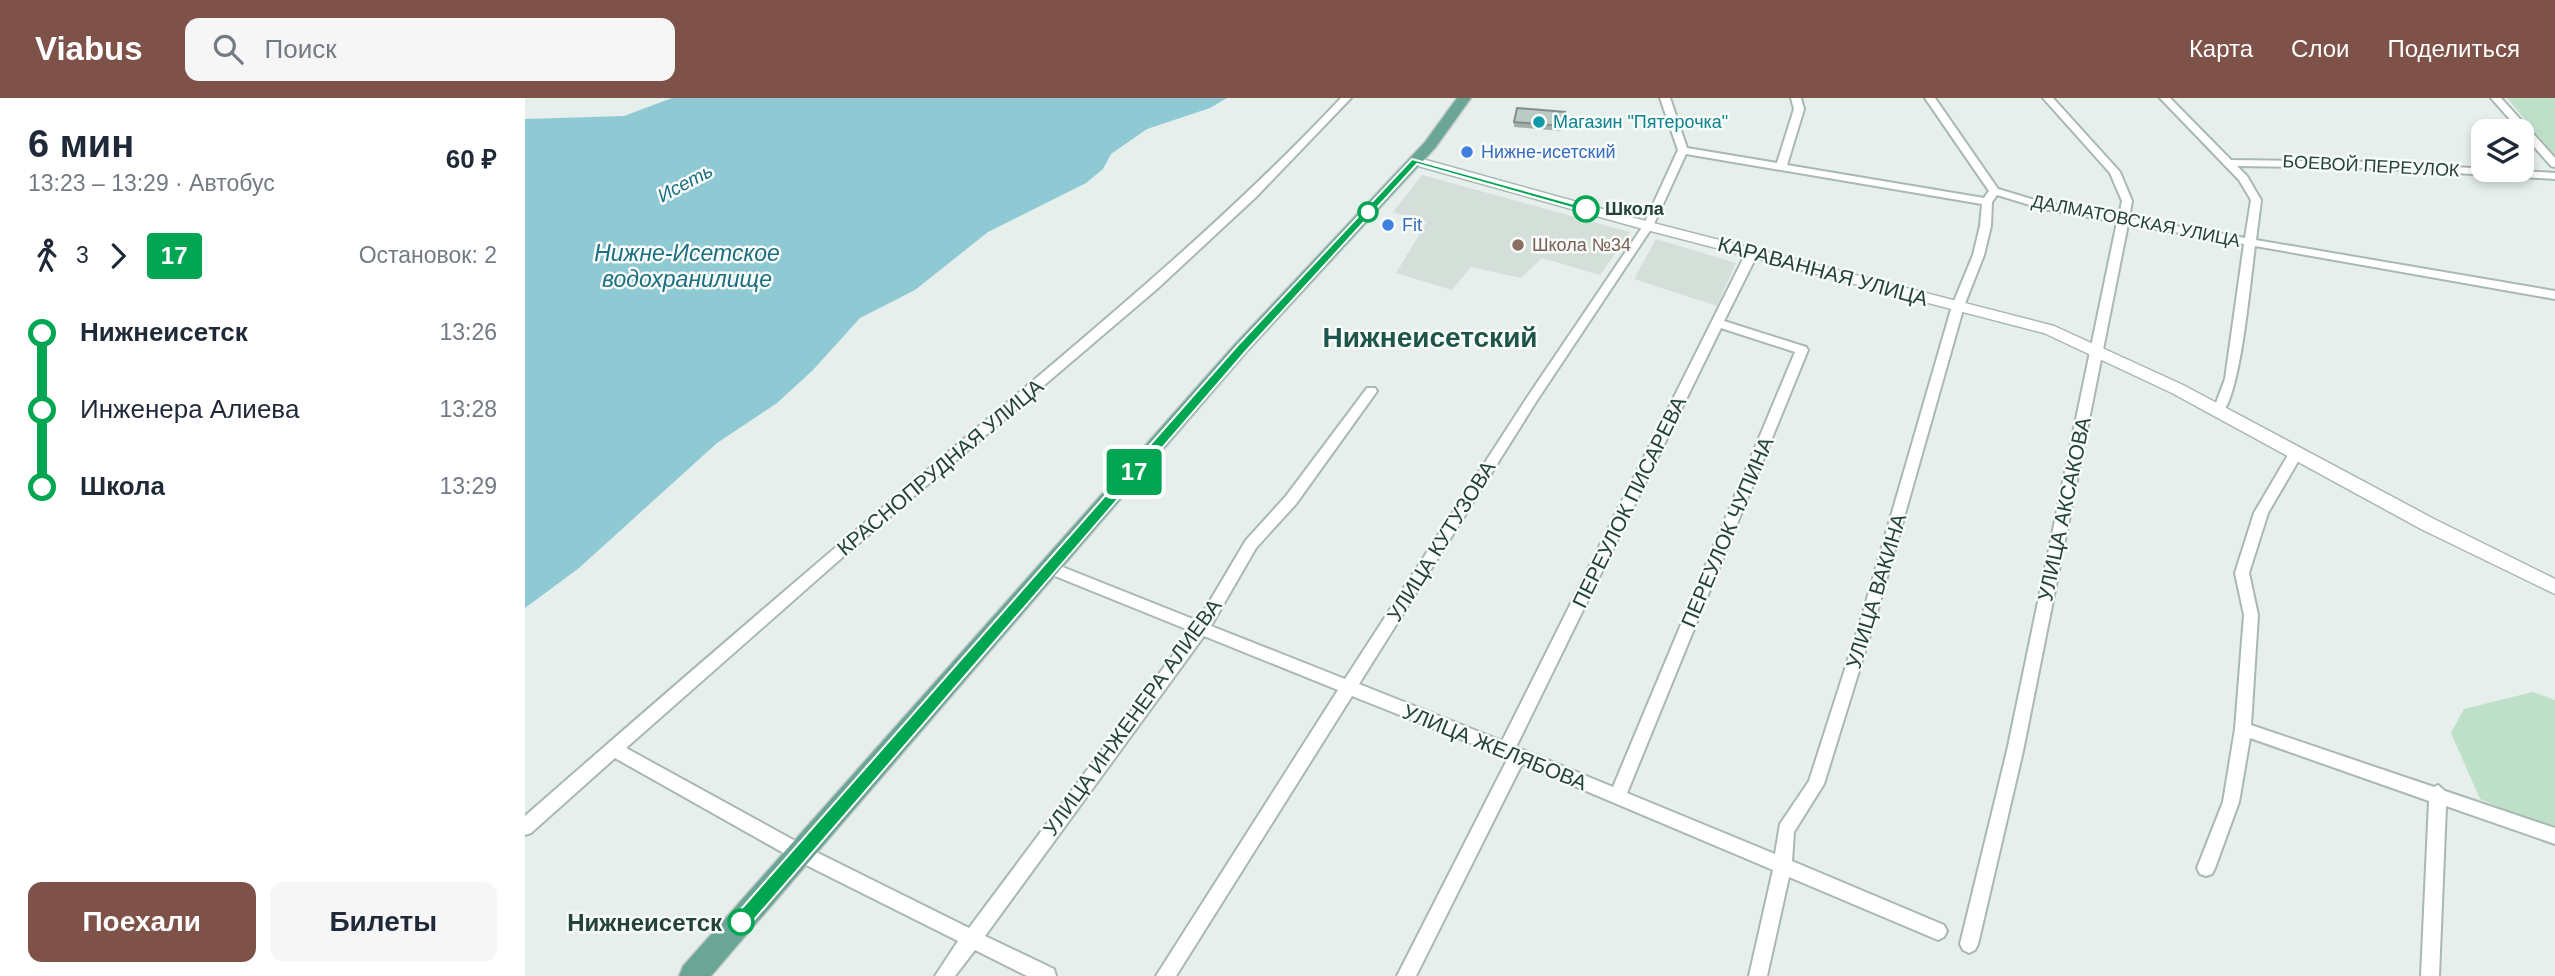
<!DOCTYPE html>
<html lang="ru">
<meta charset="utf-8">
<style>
:root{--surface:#fff;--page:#f6f6f7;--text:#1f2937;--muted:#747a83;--accent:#7f5249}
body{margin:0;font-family:Helvetica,sans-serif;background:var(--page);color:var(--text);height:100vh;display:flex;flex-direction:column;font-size:26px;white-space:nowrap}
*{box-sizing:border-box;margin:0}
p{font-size:23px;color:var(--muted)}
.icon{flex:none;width:38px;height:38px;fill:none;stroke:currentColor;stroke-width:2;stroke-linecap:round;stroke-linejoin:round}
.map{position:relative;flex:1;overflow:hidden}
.details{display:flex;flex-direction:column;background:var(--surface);width:525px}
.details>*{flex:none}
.badge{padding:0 14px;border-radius:5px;font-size:24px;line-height:46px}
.fabs{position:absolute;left:1946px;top:21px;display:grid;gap:14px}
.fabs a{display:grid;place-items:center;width:63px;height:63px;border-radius:14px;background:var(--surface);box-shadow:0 4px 10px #0003;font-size:35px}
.map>.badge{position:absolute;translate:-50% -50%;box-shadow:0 0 0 4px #fff}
.legs{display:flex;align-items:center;gap:10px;height:77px;padding:0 28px;font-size:23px}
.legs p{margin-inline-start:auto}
.head{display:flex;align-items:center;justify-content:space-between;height:119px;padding:0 28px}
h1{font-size:38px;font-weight:700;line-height:52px}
.button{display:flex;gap:14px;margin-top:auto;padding:14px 28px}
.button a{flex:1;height:80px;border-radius:14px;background:var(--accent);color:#fff;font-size:28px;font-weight:700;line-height:80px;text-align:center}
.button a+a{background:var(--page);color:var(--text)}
ul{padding:0 28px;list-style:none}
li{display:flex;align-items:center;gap:24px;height:77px;font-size:26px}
li i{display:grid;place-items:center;width:10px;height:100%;margin:0 9px;background:currentColor}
li i::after{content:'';width:18px;height:18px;margin:-9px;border:5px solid;border-radius:50%;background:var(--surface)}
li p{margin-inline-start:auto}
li:first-child i{background:linear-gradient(#0000 50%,currentColor 0)}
li:last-child i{background:linear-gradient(currentColor 50%,#0000 0)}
header{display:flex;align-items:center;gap:42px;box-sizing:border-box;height:98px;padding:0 35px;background:var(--accent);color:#fff}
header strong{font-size:33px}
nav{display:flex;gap:38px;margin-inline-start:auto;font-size:24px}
.search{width:490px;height:63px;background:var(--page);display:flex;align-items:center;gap:18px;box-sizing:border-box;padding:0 24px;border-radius:14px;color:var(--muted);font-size:26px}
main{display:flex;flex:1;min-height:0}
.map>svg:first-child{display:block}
.built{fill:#d4dfda}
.green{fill:#bfe0c8}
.water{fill:#8ec9d4}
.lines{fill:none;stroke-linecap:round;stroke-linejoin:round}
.minor-casing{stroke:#a8b8b2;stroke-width:4}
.tertiary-casing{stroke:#a8b8b2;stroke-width:3}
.primary-casing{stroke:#c2cac8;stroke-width:3}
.minor{fill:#fff;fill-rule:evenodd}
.tertiary{fill:#fff;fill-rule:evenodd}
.primary{fill:#6aa596;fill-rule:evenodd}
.wall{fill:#a1aea9}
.building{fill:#bbcac4;stroke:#838d89;stroke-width:2}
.line-1{fill:#00a651;stroke:#fff;stroke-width:2}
.culture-dot{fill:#0f9aa8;stroke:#f7fbf9;stroke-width:2.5}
.shop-dot{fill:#3f7fe0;stroke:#f7fbf9;stroke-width:2.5}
.stop-1-dot{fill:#fff;stroke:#00a651;stroke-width:3.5}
.education-dot{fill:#8d6e63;stroke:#f7fbf9;stroke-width:2.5}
.labels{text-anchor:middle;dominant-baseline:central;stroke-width:5;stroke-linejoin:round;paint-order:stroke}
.far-culture-label{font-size:18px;fill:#0d838f;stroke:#f7fbf9;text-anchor:start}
.far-shop-label{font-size:18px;fill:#366cbe;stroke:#f7fbf9;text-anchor:start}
.far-street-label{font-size:18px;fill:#24423a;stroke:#f7fbf9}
.far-stop-label{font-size:18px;font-weight:bold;fill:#24423a;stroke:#f7fbf9;text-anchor:start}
.far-education-label{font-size:18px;fill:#785e54;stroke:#f7fbf9;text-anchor:start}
.far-water-label{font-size:19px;font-style:italic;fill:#1c6f80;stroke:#f7fbf9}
.street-label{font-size:21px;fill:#24423a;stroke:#f7fbf9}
.water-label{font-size:23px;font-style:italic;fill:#1c6f80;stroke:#f7fbf9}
.near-stop-label{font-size:24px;font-weight:bold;fill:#24423a;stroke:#f7fbf9;text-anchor:end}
.district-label{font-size:28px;font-weight:bold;fill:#1f5548;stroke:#f7fbf9}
</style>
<header>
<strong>Viabus</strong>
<div class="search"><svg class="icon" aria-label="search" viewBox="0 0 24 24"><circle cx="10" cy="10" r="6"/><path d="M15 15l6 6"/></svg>Поиск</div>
<nav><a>Карта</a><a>Слои</a><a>Поделиться</a></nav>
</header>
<main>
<section class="details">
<div class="head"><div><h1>6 мин</h1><p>13:23 – 13:29 · Автобус</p></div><b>60 ₽</b></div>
<div class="legs"><svg class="icon" aria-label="walk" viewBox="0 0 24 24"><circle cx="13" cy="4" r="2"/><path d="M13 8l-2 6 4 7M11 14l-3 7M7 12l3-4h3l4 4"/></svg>3<svg class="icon" aria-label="forward" viewBox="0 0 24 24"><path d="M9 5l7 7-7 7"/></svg><b class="badge" style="background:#00a651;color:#fff">17</b><p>Остановок: 2</p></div>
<ul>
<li><i style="color:#00a651"></i><b>Нижнеисетск</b><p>13:26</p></li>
<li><i style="color:#00a651"></i><span>Инженера Алиева</span><p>13:28</p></li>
<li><i style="color:#00a651"></i><b>Школа</b><p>13:29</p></li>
</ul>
<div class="button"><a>Поехали</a><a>Билеты</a></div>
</section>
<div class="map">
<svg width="2030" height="878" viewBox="0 0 2030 878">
<rect width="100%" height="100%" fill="#e6efeb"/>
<!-- built -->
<g class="built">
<path d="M897,77L1105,134L1075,177L1017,160L996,180L946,169L927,192L871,175L902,124L868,114Z"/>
<path d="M1131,141L1211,165L1192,208L1109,181Z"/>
</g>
<!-- green -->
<g class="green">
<path d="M1982,0H2030V58Z"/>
<path d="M2008,594L2030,602V733L1955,701L1926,635L1939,611Z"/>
</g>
<!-- water -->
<path class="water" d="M147,0H702L685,10L622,31L586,56L578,71L561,85L463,134L390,192L335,220L288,272L252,305L192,345L54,470L0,510V21L99,18Z"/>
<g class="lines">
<!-- minor casing -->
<g class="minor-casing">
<g id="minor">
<path d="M816,0H826L731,99L632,191L320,457L101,650L283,750L444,830L666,533L520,474L518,470L520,466H530L673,523L721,442L761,398L842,290H850L852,293L850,296L771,406L731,450L686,528L820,581L1003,298L1118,128L1153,52L1135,0H1145L1162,50L1252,65L1269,11L1266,0H1276L1279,11L1262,67L1459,100L1464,93L1400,0H1410L1473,91L1520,105L1594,118L1597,103L1585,75L1518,0H1528L1595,74L1607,103L1604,120L1720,140L1726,102L1714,82L1635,0H1645L1706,62L1847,64L2030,75V81L1847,70L1712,68L1722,78L1736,102L1731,142L2030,193V201L1730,148C1726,175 1715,309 1694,317L1688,313L1700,281L1719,146L1603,126L1498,653L1453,846L1450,852L1444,855L1438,852L1435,846L1482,653L1592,124L1518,111L1472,97L1467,104L1466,128L1459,157L1439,208L1351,518L1299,686L1269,734L1267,763L1419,827L1422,833L1419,839L1413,842L1264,779L1242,878H1224L1248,772L997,666L891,878H872L983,660L827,598L651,878H631L813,592L679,538L460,838L529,871L531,878H502L450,852L430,878H410L433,843L271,762L90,660L6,735L0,737V718C137,598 275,479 414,362C552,245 692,132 816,0ZM1161,56L1457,106L1455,128L1448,157L1427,208L1337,518L1284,683L1255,726L1250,756L1102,695L1283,252L1281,249L1199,223L1233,155L1231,153L1227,152L1221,155L977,643L834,586L1011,304L1128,128ZM1196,230L1270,254L1088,689L991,649Z"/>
<path d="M1966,0H1976L2030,60V69L2026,68Z"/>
<path d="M1771,350L1778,355L1743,415L1724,475L1733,517L1726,627L1909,689L1913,687L1920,693L2030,730V746L1921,708L1914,878H1896L1904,703L1725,640L1714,704L1690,770L1687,776L1681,778L1675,776L1672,770L1698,704L1710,631L1719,517L1710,475L1729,415L1766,352Z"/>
</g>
</g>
<!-- tertiary casing -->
<g class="tertiary-casing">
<path id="tertiary" d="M890,59L1128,125L1529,228L1658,287L1909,421L2030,481V496L1896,431L1647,295L1519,235L1118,131L886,66V60Z"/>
</g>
<!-- primary casing -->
<g class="primary-casing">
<path id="primary" d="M932,0H946L910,50L722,254L186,878H154L158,868L710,246L900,44Z"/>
</g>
<!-- minor -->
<use href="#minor" class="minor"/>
<!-- tertiary -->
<use href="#tertiary" class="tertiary"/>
<!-- primary -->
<use href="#primary" class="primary"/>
</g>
<!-- wall -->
<path class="wall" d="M1040,19L1036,33L989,29V24Z"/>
<!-- building -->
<path class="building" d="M992,10L1040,14L1036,28L989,24Z"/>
<!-- line-1 -->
<path class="line-1" d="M887,61L1067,111L1058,113L892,66L721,253L222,830L216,833L210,830L208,824L210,818L712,248Z"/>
<!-- markers -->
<circle class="culture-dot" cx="1014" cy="24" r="7"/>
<g class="shop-dot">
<circle cx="942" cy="54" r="7"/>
<circle cx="863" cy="127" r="7"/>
</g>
<g class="stop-1-dot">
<circle cx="1061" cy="111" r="12"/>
<circle cx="843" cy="114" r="9"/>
<circle cx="216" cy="824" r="12"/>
</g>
<circle class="education-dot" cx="993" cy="147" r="7"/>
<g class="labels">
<!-- far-culture labels -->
<g class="far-culture-label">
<text x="1028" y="24">Магазин "Пятерочка"</text>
</g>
<!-- far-shop labels -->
<g class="far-shop-label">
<text x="956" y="54">Нижне-исетский</text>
<text x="877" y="127">Fit</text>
</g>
<!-- far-street labels -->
<g class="far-street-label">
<text transform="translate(1846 68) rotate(3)">БОЕВОЙ ПЕРЕУЛОК</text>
<text transform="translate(1611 123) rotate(11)">ДАЛМАТОВСКАЯ УЛИЦА</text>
</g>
<!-- far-stop labels -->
<g class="far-stop-label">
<text x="1080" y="111">Школа</text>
</g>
<!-- far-education labels -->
<g class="far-education-label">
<text x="1007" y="147">Школа №34</text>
</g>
<!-- far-water labels -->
<g class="far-water-label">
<text transform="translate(160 85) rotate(-28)">Исеть</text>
</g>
<!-- street labels -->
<g class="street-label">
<text transform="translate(1298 173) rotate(15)">КАРАВАННАЯ УЛИЦА</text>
<text transform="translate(415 369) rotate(-40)">КРАСНОПРУДНАЯ УЛИЦА</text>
<text transform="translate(1104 404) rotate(-64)">ПЕРЕУЛОК ПИСАРЕВА</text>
<text transform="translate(1539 411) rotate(-78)">УЛИЦА АКСАКОВА</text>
<text transform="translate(1202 434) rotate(-67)">ПЕРЕУЛОК ЧУПИНА</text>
<text transform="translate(916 443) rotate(-58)">УЛИЦА КУТУЗОВА</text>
<text transform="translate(1351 493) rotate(-73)">УЛИЦА ВАКИНА</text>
<text transform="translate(607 619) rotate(-54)">УЛИЦА ИНЖЕНЕРА АЛИЕВА</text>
<text transform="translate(970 649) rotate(22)">УЛИЦА ЖЕЛЯБОВА</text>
</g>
<!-- water labels -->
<g class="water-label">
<text x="162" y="155">Нижне-Исетское<tspan x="162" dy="26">водохранилище</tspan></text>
</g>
<!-- near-stop labels -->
<g class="near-stop-label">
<text x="197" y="824">Нижнеисетск</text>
</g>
<!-- district labels -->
<g class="district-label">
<text x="905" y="239">Нижнеисетский</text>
</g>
</g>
</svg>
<div class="fabs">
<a><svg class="icon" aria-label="layers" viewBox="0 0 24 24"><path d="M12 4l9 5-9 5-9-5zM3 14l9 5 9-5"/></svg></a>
</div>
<b class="badge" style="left:609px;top:374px;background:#00a651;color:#fff">17</b>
</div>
</main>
